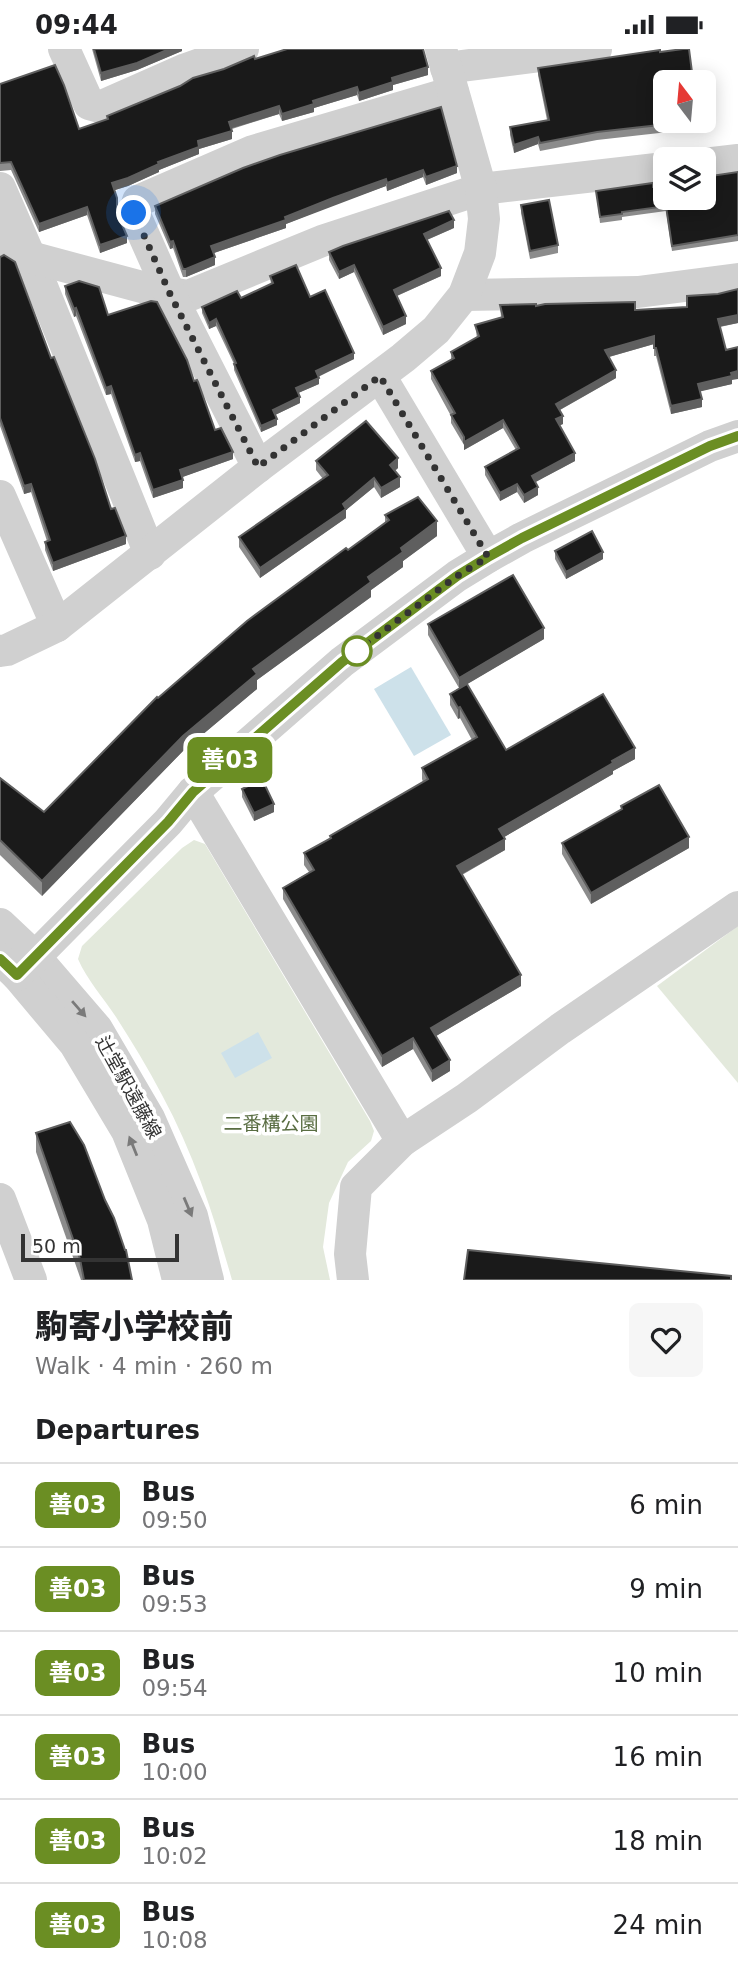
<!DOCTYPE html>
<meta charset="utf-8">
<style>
:root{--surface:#fff;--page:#f6f6f6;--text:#202124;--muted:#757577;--line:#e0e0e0}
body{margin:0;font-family:"DejaVu Sans","Noto Sans JP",sans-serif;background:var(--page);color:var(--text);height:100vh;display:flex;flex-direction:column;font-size:26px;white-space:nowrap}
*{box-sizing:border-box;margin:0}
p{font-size:23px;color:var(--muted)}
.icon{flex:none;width:38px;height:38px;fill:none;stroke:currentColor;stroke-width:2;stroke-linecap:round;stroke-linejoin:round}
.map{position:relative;height:1231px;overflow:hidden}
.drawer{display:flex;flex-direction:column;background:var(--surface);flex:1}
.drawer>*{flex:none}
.badge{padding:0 14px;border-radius:10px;font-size:24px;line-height:46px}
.needle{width:46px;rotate:344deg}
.controls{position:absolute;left:653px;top:21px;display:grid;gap:14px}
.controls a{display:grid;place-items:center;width:63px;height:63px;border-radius:10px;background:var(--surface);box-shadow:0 4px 18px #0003;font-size:35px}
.scale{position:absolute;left:21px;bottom:18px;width:158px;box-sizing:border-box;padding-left:7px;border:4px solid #333;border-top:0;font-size:19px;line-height:24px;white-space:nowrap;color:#333;-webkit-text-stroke:5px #fff;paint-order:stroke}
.you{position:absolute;width:35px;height:35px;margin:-18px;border:5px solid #fff;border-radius:50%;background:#1a73e8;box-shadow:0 0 0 10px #1a73e833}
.map>.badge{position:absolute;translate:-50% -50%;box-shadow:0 0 0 4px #fff}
h2{padding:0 35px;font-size:26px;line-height:63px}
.round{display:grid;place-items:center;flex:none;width:74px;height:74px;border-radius:10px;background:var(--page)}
.head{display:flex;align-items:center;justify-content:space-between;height:119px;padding:0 35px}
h1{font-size:33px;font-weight:800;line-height:52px}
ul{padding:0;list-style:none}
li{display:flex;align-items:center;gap:21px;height:84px;padding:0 35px;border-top:2px solid var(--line)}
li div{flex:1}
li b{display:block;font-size:26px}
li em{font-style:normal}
li .badge{min-width:77px;font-weight:700;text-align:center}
.status{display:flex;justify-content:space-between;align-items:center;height:49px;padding:0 35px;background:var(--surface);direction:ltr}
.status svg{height:19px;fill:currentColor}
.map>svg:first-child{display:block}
.green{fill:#e3e9dc}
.water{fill:#cde1ea}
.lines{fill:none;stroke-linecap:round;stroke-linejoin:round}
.minor{stroke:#d0d0d0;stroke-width:32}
.wall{fill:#8c8c8c}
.shaded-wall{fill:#5f5f5f}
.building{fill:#1a1a1a;stroke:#5f5f5f;stroke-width:2}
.oneway{fill:#7a7a7a}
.line-casing{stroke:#fff;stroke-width:16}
.line{stroke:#6b8e23;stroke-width:10}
.walk{stroke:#333;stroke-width:7;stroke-dasharray:0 12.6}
.stop-dot{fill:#fff;stroke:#6b8e23;stroke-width:3.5}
.labels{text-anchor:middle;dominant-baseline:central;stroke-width:7;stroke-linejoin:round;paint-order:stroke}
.street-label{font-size:19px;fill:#333;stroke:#fff}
.park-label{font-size:19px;fill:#596d42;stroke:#fff}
</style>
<div class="status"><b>09:44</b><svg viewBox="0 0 49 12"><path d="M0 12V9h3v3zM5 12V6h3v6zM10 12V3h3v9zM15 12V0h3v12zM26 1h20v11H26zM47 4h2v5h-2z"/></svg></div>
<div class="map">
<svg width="738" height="1231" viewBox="0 0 738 1231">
<rect width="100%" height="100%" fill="#fff"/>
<!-- green -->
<g class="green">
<path d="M194,791L205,795L370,1072L374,1082L371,1092L348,1113L329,1154L323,1198L330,1231H232C214,1167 194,1105 162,1046C148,1019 132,993 116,968C103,948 87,931 78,910L82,897L182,799Z"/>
<path d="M738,877V1034L657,937Z"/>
</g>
<!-- water -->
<g class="water">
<path d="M411,618L451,686L414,707L374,640Z"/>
<path d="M258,983L272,1009L235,1029L221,1004Z"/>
</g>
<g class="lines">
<!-- minor -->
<g class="minor">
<path d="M64,0L89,55L100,58L186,20L243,0"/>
<path d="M446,19L596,0"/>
<path d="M704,115L738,111"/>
<path d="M0,139L30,208L150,505"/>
<path d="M0,190L30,208L153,241L188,247L322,192L481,140L665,119"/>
<path d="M464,246L638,243L738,230"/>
<path d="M380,327L488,508"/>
<path d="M258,418L170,245L134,164L138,152L253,102L453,43"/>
<path d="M0,447L57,577"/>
<path d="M0,602L7,601L57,577L258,418L403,309L436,281L464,246L480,204L484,170L481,140L441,0"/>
<path d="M193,743L402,1092"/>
<path d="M0,875L35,908L97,980L149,1069L192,1167L208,1231"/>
<path d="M0,910L17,926L75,995L127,1082L163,1171L178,1231"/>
<path d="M17,926L168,773L193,743L342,613L457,527L488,508L522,489L710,397L738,387"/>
<path d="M0,1150L31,1231"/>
<path d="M353,1231L350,1205L356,1138L402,1092L467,1049L560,980L738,858"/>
</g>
</g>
<!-- wall -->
<g class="wall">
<path d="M92,0H182V2L137,21L101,32Z"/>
<path d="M689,0L693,33H665L677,72V82L597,91L540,102L538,95L514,104L510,86V78L547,71L538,26V19Z"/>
<path d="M255,10L428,26L393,36V41L359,52L357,46L314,59V63L282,72L279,65L232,80V90L199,100V105L159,121V123L128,137L115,141L117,164L127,194L100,204L87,166L39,183L11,121L0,122V35L79,80L107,70V67Z"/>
<path d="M280,106L457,124L426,136L423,128L387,142L386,137L333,156L286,175V179L214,204L215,216L186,228H183L173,199L170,200L155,165V157Z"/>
<path d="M738,123V192L672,202L666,162L622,168V171L600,174L596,142L653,138L665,149Z"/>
<path d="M521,156L558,196V204L530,210L521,164Z"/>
<path d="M454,179L427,191L441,227L397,247L406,275L383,286L354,223L339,230L329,211V203Z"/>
<path d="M0,208L51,309L111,460L126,495L53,522L45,501V493L47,492L31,443L24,445L0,377Z"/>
<path d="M270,227L310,248L354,310L318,327L319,335L298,344L300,354L275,366L277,376L261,383L234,321V315L216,277L209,280L202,264V258L241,249L271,235Z"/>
<path d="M65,237L108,266L194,332L215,381L233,410L182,428L183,439L153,449L140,412L135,413L111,345L106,346L76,267L74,268L65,245Z"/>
<path d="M738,240V274L720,278L732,335L700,342L702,358L671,365L656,307H654V295L609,308L616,329L560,361L563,375L560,376L575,412L535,433L538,446L524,454L517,443L500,452L485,426V418L516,401L503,379L464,401V396L451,374V367L431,330V322L451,311V303L477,289L475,276L501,268L500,256L635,261L687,258L718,245Z"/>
<path d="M316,412L398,419L395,422L400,438L381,449L374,438L346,461V469L260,529L239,498V488L323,430L316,421Z"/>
<path d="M385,466L437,487L403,512V518L371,541V548L257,631V640L183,702L42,847L0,806V729L44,763L158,649L348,501L385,474Z"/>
<path d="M555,502L603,510L566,530L555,510Z"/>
<path d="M428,575L544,590L467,635L506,701L635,710L613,722V725L504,788L505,801L462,826L521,937L436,987L450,1022L432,1033L413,1000L382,1018L283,850V839L309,823L304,816V804L330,789V787L423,733L422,730V719L472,691L460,669L458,670L450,656V645L459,639L428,586Z"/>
<path d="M242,740L274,763L254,772L242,748Z"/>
<path d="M621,757L689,799L591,855L562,805V794L621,761Z"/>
<path d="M36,1084L132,1231H81L36,1103Z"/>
</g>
<!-- shaded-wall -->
<g class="shaded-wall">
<path d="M169,0H182V2L137,21L101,32V24Z"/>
<path d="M428,18V26L393,36V41L359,52V44L392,29Z"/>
<path d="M357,38V46L314,59V63L282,72V65L313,52Z"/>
<path d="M279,57V65L229,80V73Z"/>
<path d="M232,82V90L199,100V105L159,121V123L128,137L112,142V134L158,113L198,92Z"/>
<path d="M538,88V95L514,104V96Z"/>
<path d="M457,117V124L426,136V128Z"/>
<path d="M423,121V128L387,142V134Z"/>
<path d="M386,130V137L286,175V179L211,205V197L333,149Z"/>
<path d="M87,158V166L39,183V175Z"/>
<path d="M454,171V179L424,192V185Z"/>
<path d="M127,187V194L100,204V196Z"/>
<path d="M173,192V199L170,200V193Z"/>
<path d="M215,208V216L186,228V220Z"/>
<path d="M354,216V223L339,230V223Z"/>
<path d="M441,219V227L394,248V241Z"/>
<path d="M76,259V267L74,268V260Z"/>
<path d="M738,266V274L718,278V270Z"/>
<path d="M406,267V275L383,286V278Z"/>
<path d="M216,270V277L209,280V274Z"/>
<path d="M654,287V295L605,309V301Z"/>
<path d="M354,304V310L316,329V322Z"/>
<path d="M616,321V329L556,363V355Z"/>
<path d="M738,322V330L732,331V335L698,343V335Z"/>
<path d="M319,329V335L296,345V339Z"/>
<path d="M111,337V345L106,346V339Z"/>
<path d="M300,348V354L273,367V361Z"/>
<path d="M702,350V358L671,365V357Z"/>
<path d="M563,367V375L556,378V370Z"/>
<path d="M277,370V376L261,383V377Z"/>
<path d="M503,371V379L464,401V393Z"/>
<path d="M233,403V410L180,429V421Z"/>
<path d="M140,404V412L135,413V406Z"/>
<path d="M575,404V412L532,435V427Z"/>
<path d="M398,409V419L390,425V416Z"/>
<path d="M400,428V438L381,449V439Z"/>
<path d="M374,429V438L346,461V469L260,529V519Z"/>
<path d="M183,431V439L153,449V441Z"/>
<path d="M31,435V443L24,445V437Z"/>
<path d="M517,435V443L500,452V444Z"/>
<path d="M538,438V446L524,454V446Z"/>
<path d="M437,472V487L403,512V518L371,541V548L257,631V640L183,702L42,847V832L183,687L253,620L368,528L401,499Z"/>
<path d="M126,487V495L53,522V514Z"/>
<path d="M603,503V510L566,530V523Z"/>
<path d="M544,579V590L459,640V629Z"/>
<path d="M460,658V669L458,670V659Z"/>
<path d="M635,699V710L613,722V725L499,791V780Z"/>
<path d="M274,755V763L254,772V764Z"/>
<path d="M689,788V799L591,855V844Z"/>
<path d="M505,790V801L457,828V817Z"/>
<path d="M521,926V937L431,990V979Z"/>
<path d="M413,989V1000L382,1018V1007Z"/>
<path d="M450,1011V1022L432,1033V1022Z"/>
</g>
<!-- building -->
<g class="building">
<path d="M94,0H169L137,14L101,24Z"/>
<path d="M287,0H423L428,18L392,29L393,33L359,44L357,38L313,52L314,55L282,65L279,57L229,73L232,82L198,92L199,98L158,113L159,115L128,129L112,134L117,149V164L127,187L100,196L87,158L39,175L11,113L0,114V35L55,16L64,36L79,80L108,70L107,67L180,37L193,29L224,20L252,8L254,7L255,10Z"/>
<path d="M683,0H689L693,31L678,33H665V72H677V74L597,83L540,94L538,88L514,96L510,78L549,71L538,19L660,1V3Z"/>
<path d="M441,58L457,117L426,128L423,121L387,134L386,130L333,149L285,168L286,171L211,197L215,208L186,220H183L173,192L170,193L155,157L243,119L280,106Z"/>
<path d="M738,123V186L672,197L666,157L622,163V165L600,168L596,142L653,134V138L665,137V149H704V128Z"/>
<path d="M549,151L558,196L530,202L521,156Z"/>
<path d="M449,162L454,171L424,185L441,219L394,241L406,267L383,278L354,216L339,223L329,203L343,197Z"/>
<path d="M4,206L15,213L51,309L54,308L95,410L111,460L115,459L126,487L53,514L45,493L50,491L31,435L24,437L0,369V208Z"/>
<path d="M296,216L310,248L325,241L354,304L316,322L319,329L296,339L300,348L273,361L277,370L261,377L234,315L236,314L216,270L209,274L202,258L237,242L241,249L273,234L270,227Z"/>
<path d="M79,232L99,238L108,266L151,252L157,253L187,311L194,332L197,331L198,333L215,381L221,379L233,403L180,421L183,431L153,441L140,404L135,406L111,337L106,339L76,259L74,260L65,237Z"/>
<path d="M738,240V266L718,270L726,301L738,298V322L731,324L732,327L698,335L702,350L671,357L656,299H654V287L605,301L616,321L556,355L563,367L556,370L575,404L532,427L538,438L524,446L517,435L500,444L485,418L519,399L503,371L464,393V388L451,366L455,364L431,322L454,309L451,303L479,287L475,276L503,268L500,256L536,255V257L545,255L635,253V261L687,258V247L718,245Z"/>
<path d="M366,372L398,409L390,416L400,428L381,439L374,429L343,455L346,460L260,519L239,488L328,426L316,412Z"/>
<path d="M418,448L437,472L401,499L403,503L368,528L371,533L253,620L257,625L183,687L42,832L0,791V729L44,763L157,648L158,649L247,572L346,499L348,501L389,471L385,466Z"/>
<path d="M592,482L603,503L566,523L555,502Z"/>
<path d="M513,526L544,579L459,629L428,575Z"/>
<path d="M467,635L506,701L603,645L635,699L612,712L613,714L499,780L505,790L457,817L521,926L431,979L450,1011L432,1022L413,989L382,1007L283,839L314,821L304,804L331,789L330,787L428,730L422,719L477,688L460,658L458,659L450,645Z"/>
<path d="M262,730L274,755L254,764L242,740Z"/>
<path d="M659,736L689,788L591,844L562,794L622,760L621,757Z"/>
<path d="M70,1073L84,1096L105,1151L114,1169L125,1201H126L132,1231H84L80,1210L36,1084Z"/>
<path d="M468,1201L731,1227V1231H464Z"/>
</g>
<!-- one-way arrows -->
<defs><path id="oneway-solid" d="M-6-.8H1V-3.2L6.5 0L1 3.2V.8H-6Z" transform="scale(1.75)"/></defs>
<g class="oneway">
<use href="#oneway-solid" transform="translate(79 960) rotate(49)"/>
<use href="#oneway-solid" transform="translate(133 1097) rotate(-112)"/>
<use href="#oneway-solid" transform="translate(188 1158) rotate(67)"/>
</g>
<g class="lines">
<!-- line casing -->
<g class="line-casing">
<path id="line" d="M0,910L17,926L168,773L193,743L342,613L457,527L488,508L522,489L710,397L738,387"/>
</g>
<!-- line -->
<use href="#line" class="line"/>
<!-- walk -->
<path class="walk" d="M134,164L170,245L258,418L380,327L488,508L457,527L357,602"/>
</g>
<!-- markers -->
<circle class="stop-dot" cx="357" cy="602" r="14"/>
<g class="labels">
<!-- street labels -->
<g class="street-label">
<text transform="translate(129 1038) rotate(61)">辻堂駅遠藤線</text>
</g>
<!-- park labels -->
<g class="park-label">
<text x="271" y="1074">二番構公園</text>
</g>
</g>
</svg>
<div class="controls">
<a><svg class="needle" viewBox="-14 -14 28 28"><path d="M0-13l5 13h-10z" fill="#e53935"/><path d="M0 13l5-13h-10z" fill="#757577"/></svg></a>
<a><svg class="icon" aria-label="layers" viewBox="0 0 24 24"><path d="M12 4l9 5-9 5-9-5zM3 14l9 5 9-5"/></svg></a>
</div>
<div class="scale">50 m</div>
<div class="you" style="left:134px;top:164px"></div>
<b class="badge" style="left:230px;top:711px;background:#6b8e23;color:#fff">善03</b>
</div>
<section class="drawer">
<div class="head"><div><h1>駒寄小学校前</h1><p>Walk · 4 min · 260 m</p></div><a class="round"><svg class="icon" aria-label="heart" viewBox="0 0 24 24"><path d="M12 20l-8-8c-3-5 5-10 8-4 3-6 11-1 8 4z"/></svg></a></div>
<h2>Departures</h2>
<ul>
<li><span class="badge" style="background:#6b8e23;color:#fff">善03</span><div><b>Bus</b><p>09:50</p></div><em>6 min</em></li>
<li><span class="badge" style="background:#6b8e23;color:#fff">善03</span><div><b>Bus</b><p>09:53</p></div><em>9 min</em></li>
<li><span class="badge" style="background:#6b8e23;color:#fff">善03</span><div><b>Bus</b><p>09:54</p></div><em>10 min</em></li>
<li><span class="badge" style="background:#6b8e23;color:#fff">善03</span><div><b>Bus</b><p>10:00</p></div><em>16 min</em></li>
<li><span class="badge" style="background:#6b8e23;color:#fff">善03</span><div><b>Bus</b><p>10:02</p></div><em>18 min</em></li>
<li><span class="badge" style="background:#6b8e23;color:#fff">善03</span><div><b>Bus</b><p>10:08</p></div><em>24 min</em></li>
</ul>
</section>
